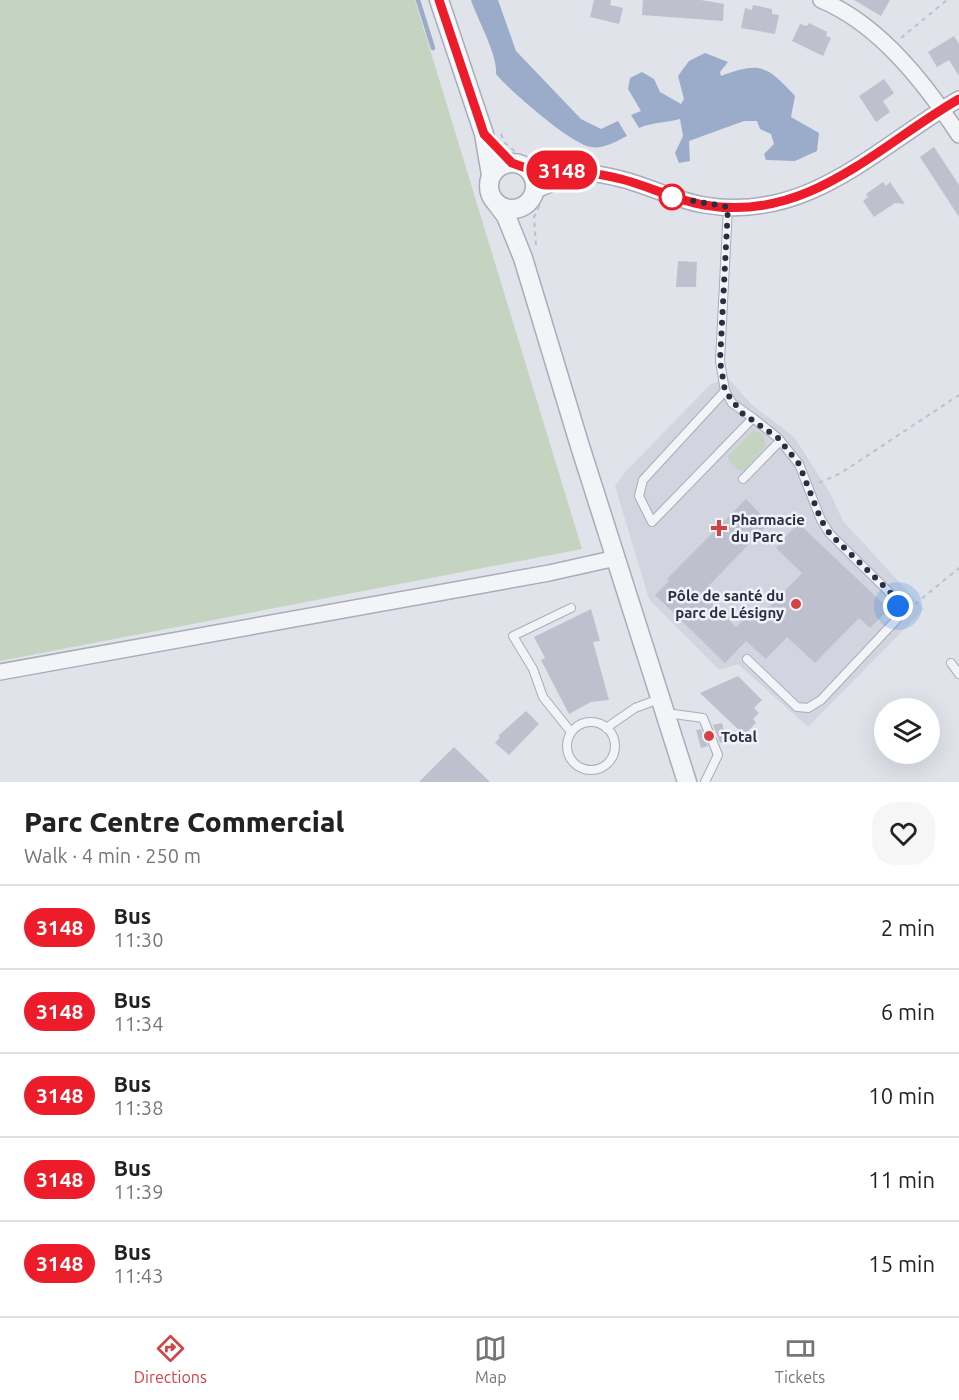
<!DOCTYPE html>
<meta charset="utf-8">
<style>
:root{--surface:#fff;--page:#f6f6f6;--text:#222;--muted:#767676;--line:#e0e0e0;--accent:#d14345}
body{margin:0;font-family:Ubuntu,sans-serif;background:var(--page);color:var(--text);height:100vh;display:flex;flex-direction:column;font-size:22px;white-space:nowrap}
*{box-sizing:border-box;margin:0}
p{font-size:20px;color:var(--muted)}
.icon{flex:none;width:33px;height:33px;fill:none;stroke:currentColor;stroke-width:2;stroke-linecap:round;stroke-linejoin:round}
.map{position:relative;height:782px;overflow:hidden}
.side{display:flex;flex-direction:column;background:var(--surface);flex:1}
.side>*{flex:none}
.badge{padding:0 12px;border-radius:20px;font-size:21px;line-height:39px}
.controls{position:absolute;left:874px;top:698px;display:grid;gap:12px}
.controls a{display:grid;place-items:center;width:66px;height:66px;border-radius:50%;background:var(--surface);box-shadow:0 6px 24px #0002;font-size:30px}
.you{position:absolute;width:30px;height:30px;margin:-15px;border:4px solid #fff;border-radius:50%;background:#1a73e8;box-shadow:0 0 0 9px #1a73e833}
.map>.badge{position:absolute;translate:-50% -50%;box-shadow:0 0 0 3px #fff}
.round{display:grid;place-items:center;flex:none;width:63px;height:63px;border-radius:24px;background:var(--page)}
.headline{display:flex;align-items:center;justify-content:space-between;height:102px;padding:0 24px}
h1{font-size:28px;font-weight:800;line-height:45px}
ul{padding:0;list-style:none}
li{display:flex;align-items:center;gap:18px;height:84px;padding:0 24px;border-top:2px solid var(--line)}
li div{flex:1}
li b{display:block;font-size:22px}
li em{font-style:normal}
li .badge{min-width:66px;font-weight:700;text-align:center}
.tabs{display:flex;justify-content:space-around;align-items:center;height:84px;border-top:2px solid var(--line);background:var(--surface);font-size:16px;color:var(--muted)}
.tabs a{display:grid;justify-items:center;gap:3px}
.tabs .selected{color:var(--accent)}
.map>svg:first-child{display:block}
.built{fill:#d2d5df}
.green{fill:#c4d4c1}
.water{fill:#9babca}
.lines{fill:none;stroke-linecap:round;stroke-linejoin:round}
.stream{stroke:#9babca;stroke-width:4.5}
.building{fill:#bec1cd}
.service-casing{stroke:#a9adb8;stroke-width:10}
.minor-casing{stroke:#a9adb8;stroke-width:18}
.tertiary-casing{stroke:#a9adb8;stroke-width:21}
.path{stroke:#bec1c9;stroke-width:2;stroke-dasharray:4.5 4.5;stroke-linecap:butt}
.service{stroke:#f3f4f8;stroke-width:8}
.minor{stroke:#f3f4f8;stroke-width:15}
.tertiary{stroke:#f3f4f8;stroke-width:18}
.line-casing{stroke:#fff;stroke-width:14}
.line{stroke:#ed1c2a;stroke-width:9}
.walk{stroke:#292e42;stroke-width:6;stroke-dasharray:0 10.8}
.stop-dot{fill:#fff;stroke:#ed1c2a;stroke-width:3}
.poi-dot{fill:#d14345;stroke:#f0f2f7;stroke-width:2}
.labels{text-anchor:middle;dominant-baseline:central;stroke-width:5;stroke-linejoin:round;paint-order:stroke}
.poi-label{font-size:15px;font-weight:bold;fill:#292e42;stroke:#f0f2f7;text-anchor:start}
</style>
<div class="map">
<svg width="959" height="782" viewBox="0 0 959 782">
<rect width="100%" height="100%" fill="#e0e3ea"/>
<!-- built -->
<path class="built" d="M728,378L751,404L794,437L830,493L843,521L924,609L808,727L738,664L719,670L649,599L615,486L625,472L711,384Z"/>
<!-- green -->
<g class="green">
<path d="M0,0H415L582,549L0,661Z"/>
<path d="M753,431L763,434L766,446L744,470H738L729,462L728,456Z"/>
</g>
<!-- water -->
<g class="water">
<path d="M471,0H498L516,51L581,119L601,129L618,121L627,136C615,142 601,151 587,146C567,140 510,91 496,74C498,55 478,21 471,0Z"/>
<path d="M705,53L728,62L720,72L721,76C761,61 767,66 795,96L791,117L819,133L817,151L795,161L766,160L764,154L774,144L771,134L760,129L757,121H744L689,141L690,161L679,163L675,153L683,136L680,119C666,123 653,122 639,128L631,115L641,111L628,89L630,78L642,72L654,79L660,92L681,104L684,99L678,76L689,61Z"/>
</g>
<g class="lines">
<!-- stream -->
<path class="stream" d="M418,0L433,48"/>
</g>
<!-- building -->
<g class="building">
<path d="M594,0H611L610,5L623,8L619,24L590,17Z"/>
<path d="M643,0H701L724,4L723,21L642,15Z"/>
<path d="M854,0H890L881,16Z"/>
<path d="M753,5L772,9V14L779,15L775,34L741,28L745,8L752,10Z"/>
<path d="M809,23L827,32L826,36L831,38L823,56L792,41L800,24L807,26Z"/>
<path d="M954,36L959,44V76L949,60L937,67L928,52Z"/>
<path d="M884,79L894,93L883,101L890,112L876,122L859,96Z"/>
<path d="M934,147L959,185V217L920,157Z"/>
<path d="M883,182L886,186L890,182L905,204L895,203L874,217L863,201L868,197L866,194Z"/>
<path d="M678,261L697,262L696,287H676Z"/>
<path d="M746,499L769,523L702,593L736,627L749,614L757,620L802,573L776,548L798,523L889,609L870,628L859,618L815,663L787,637L766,659L746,641L725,663L655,595L669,581L667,579Z"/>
<path d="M591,609L600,641L593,642L609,700L591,702L569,714L541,660L545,658L534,637Z"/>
<path d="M738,676L762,700L754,708L759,713L753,719L756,723L744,735L700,693Z"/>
<path d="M526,711L539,724L509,755L495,743L500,737L498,736Z"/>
<path d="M722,723L727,741L720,743L713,725Z"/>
<path d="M701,729L708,746L701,748L696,730Z"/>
<path d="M454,747L490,782H419Z"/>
</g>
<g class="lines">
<!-- service casing -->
<g class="service-casing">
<g id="service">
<path d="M725,391L732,403L753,418L652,522L639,496L643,480Z"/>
<path d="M725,391L720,361L728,207"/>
<path d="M743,479L780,441"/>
<path d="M571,608L513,636L533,669L543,697L571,732"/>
<path d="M747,659L797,707L808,708L821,700L897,619L898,606L889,592L830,534L821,520L799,464L778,438L753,418"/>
<path d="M951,663L959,674"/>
<path d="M666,713L703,718L718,755L705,782"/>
<circle cx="591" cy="746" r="24"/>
<path d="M606,728L635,708L659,699"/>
</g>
</g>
<!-- minor casing -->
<g class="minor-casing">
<g id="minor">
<path d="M821,0C879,24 925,83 959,135"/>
<path d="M526,168C557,169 590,171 621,179C649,186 675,200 704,205C808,223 877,147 959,99"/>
<path d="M534,191L576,173"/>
<path d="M0,672L549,573L616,558"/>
</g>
</g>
<!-- tertiary casing -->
<g class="tertiary-casing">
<g id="tertiary">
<path d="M439,0L484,134L491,175"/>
<circle cx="512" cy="186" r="23"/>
<path d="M497,204L506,216L523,258L579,443L687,782"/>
</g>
</g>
<!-- path -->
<g class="path">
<path d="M901,38L947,0"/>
<path d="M501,134L505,143L518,154"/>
<path d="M536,245L534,217L540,205"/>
<path d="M819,483L841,473L959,395"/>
<path d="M908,610L959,568"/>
</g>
<!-- service -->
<use href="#service" class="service"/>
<!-- minor -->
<use href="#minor" class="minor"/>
<!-- tertiary -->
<use href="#tertiary" class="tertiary"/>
</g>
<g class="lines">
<!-- line casing -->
<g class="line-casing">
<path id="line" d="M439,0L484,134L512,163L526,168C557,169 590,171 621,179C649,186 675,200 704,205C808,223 876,147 959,99"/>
</g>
<!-- line -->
<use href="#line" class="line"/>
<!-- walk -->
<path class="walk" d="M672,197L728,207L720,361L725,391L742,413L778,438L799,464L821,520L830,534L890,592L898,606"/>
</g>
<!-- markers -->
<circle class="stop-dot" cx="672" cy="197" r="12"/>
<g class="poi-dot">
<path d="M716 519h6v6h6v6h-6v6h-6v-6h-6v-6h6z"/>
<circle cx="796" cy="604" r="6"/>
<circle cx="709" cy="736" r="6"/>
</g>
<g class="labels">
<!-- poi labels -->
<g class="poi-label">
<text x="731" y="519">Pharmacie<tspan x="731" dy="17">du Parc</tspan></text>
<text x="784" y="595" text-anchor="end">Pôle de santé du<tspan x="784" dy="17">parc de Lésigny</tspan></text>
<text x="721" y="736">Total</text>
</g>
</g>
</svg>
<div class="controls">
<a><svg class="icon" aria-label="layers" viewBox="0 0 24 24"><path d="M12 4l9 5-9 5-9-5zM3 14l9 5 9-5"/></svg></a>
</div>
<div class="you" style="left:898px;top:606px"></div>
<b class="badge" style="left:562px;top:170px;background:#ed1c2a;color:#fff">3148</b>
</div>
<section class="side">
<div class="headline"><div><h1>Parc Centre Commercial</h1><p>Walk · 4 min · 250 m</p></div><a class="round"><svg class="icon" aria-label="heart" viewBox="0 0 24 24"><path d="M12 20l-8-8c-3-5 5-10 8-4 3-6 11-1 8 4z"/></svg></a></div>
<ul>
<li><span class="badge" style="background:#ed1c2a;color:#fff">3148</span><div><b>Bus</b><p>11:30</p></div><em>2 min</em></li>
<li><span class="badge" style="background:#ed1c2a;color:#fff">3148</span><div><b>Bus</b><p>11:34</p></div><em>6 min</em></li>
<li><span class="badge" style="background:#ed1c2a;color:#fff">3148</span><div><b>Bus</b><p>11:38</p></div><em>10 min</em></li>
<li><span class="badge" style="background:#ed1c2a;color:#fff">3148</span><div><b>Bus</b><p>11:39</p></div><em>11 min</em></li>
<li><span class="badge" style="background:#ed1c2a;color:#fff">3148</span><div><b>Bus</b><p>11:43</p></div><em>15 min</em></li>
</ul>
</section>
<nav class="tabs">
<a class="selected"><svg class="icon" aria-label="directions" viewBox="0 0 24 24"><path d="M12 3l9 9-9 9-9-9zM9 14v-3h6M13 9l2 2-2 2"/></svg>Directions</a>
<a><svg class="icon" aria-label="map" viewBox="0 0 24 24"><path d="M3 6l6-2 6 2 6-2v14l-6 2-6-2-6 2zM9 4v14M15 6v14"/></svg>Map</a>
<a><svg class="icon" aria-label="tickets" viewBox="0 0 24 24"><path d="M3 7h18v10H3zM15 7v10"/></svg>Tickets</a>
</nav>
